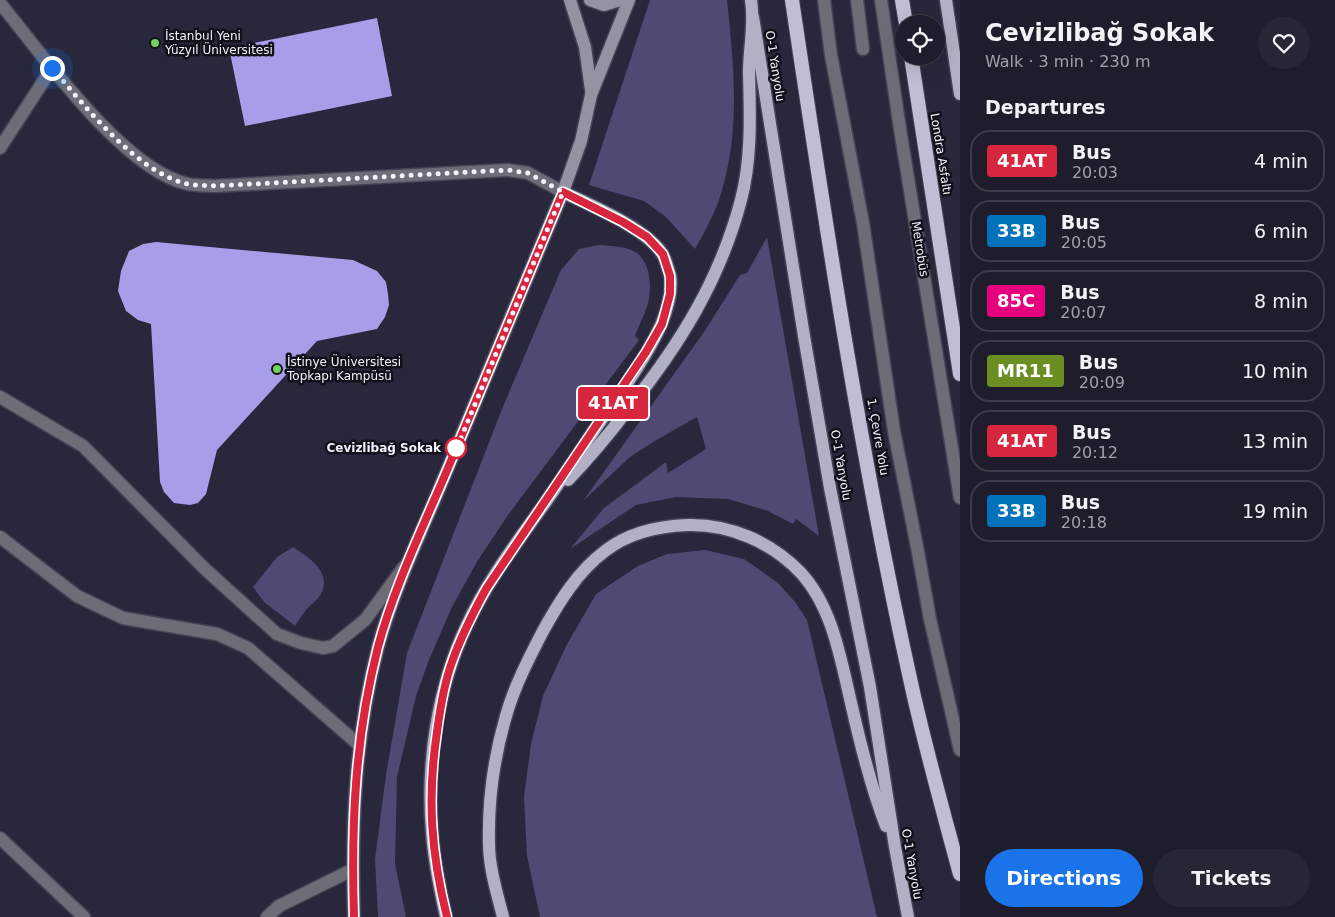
<!DOCTYPE html>
<meta charset="utf-8">
<style>
:root{--surface:#1f1d2c;--page:#272634;--text:#f1f3f6;--muted:#a1a2a9;--line:#3c3b48;--accent:#1a73e8}
body{margin:0;font-family:"DejaVu Sans",sans-serif;background:var(--page);color:var(--text);height:100vh;display:flex;flex-direction:column;font-size:19px;white-space:nowrap}
*{box-sizing:border-box;margin:0}
p{font-size:16px;color:var(--muted)}
.icon{flex:none;width:28px;height:28px;fill:none;stroke:currentColor;stroke-width:2;stroke-linecap:round;stroke-linejoin:round}
.map{position:relative;flex:1;overflow:hidden}
.panel{display:flex;flex-direction:column;background:var(--surface);width:375px}
.panel>*{flex:none}
.badge{padding:0 10px;border-radius:4px;font-size:18px;line-height:32px}
.tools{position:absolute;left:895px;top:15px;display:grid;gap:10px}
.tools a{display:grid;place-items:center;width:50px;height:50px;border-radius:50%;background:var(--surface);box-shadow:0 5px 20px #0002,0 0 0 1px var(--line);font-size:25px}
.you{position:absolute;width:25px;height:25px;margin:-12px;border:4px solid #fff;border-radius:50%;background:#1a73e8;box-shadow:0 0 0 8px #1a73e833}
.map>.badge{position:absolute;translate:-50% -50%;box-shadow:0 0 0 2px #fff}
h2{padding:0 25px;font-size:19px;line-height:45px}
.round{display:grid;place-items:center;flex:none;width:52px;height:52px;border-radius:26px;background:var(--page)}
.headline{display:flex;align-items:center;justify-content:space-between;height:85px;padding:0 25px}
h1{font-size:24px;font-weight:700;line-height:38px}
.cta{display:flex;gap:10px;margin-top:auto;padding:10px 25px}
.cta a{flex:1;height:58px;border-radius:30px;background:var(--accent);color:#fff;font-size:20px;font-weight:700;line-height:58px;text-align:center}
.cta a+a{background:var(--page);color:var(--text)}
ul{padding:0;list-style:none}
li{display:flex;align-items:center;gap:15px;height:62px;margin:0 10px 8px;padding:0 15px;border:2px solid var(--line);border-radius:20px}
li div{flex:1}
li b{display:block;font-size:19px}
li em{font-style:normal}
li .badge{min-width:55px;font-weight:700;text-align:center}
main{display:flex;flex:1;min-height:0}
.map>svg:first-child{display:block}
.green{fill:#4f4973}
.building{fill:#a79de8}
.lines{fill:none;stroke-linecap:round;stroke-linejoin:round}
.service-casing{stroke:#454356;stroke-width:15}
.minor-casing{stroke:#454356;stroke-width:15}
.secondary-casing{stroke:#454356;stroke-width:15}
.primary-casing{stroke:#454356;stroke-width:15}
.trunk-casing{stroke:#454356;stroke-width:16}
.service{stroke:#6e6d77;stroke-width:12}
.minor{stroke:#6e6d77;stroke-width:12}
.secondary{stroke:#9493a3;stroke-width:12}
.primary{stroke:#b2b0c5;stroke-width:12}
.trunk{stroke:#c0bdd4;stroke-width:14}
.line-casing{stroke:#fff;stroke-width:11}
.line{stroke:#d7263d;stroke-width:8}
.walk{stroke:#f2f1fe;stroke-width:5;stroke-dasharray:0 9}
.poi-dot{fill:#73d25c;stroke:#12111a;stroke-width:2}
.stop-dot{fill:#fff;stroke:#d7263d;stroke-width:2.5}
.labels{text-anchor:middle;dominant-baseline:central;stroke-width:5;stroke-linejoin:round;paint-order:stroke}
.poi-label{font-size:12px;fill:#f2f1fe;stroke:#12111a;text-anchor:start}
.street-label{font-size:12px;fill:#f2f1fe;stroke:#12111a}
.stop-label{font-size:12px;font-weight:bold;fill:#f2f1fe;stroke:#12111a;text-anchor:end}
</style>
<main>
<div class="map">
<svg width="960" height="917" viewBox="0 0 960 917">
<rect width="100%" height="100%" fill="#29273b"/>
<!-- green -->
<g class="green">
<path d="M650,0H727C734,67 741,132 720,197C714,215 704,233 695,249L665,216L644,201L589,185Z"/>
<path d="M767,237L819,536L796,519L793,524L768,511L728,499L676,497L636,505L570,549L604,508L666,462L668,473L706,449L697,417L653,442L630,457L583,501L704,332L740,275L747,273Z"/>
<path d="M599,245C611,246 627,246 637,253C652,265 652,291 647,307C644,317 638,326 635,336L639,340L508,515L478,560L451,609L429,660L416,696L397,777L395,864L406,917H378L375,859L386,775L407,653L502,409L561,270L579,249Z"/>
<path d="M293,547C308,557 331,571 322,592C319,599 311,604 306,610C302,615 298,621 295,626L264,602L253,587L277,557Z"/>
<path d="M705,550L744,559L778,583L795,602L807,620L877,917H540L527,856L524,797L531,744L543,696L566,646L596,594L638,566L667,554Z"/>
</g>
<!-- building -->
<g class="building">
<path d="M377,18L392,96L245,126L229,48Z"/>
<path d="M156,242L353,260L377,271L386,282L388,294L389,305L385,317L377,329L317,341L217,450L206,494L198,503L190,505L174,503L164,492L160,482L151,324L138,320L126,311L118,291L121,271L129,251L143,244Z"/>
</g>
<g class="lines">
<!-- service casing -->
<g class="service-casing">
<g id="service">
<path d="M824,0L831,55L863,223L894,431L918,552L930,619L960,750"/>
<path d="M857,0L863,49"/>
<path d="M881,0L900,129L960,498"/>
<path d="M0,537L77,596L123,618L217,634L248,648L358,744"/>
<path d="M0,838L84,917"/>
<path d="M267,917L279,906L352,870"/>
</g>
</g>
<!-- minor casing -->
<g class="minor-casing">
<g id="minor">
<path d="M0,3C41,53 124,171 188,184C196,186 206,185 215,186L508,170L528,173L563,192"/>
<path d="M0,148L52,68"/>
<path d="M0,397L83,446L205,569L277,634L301,643L323,648L333,646L365,620L404,567"/>
</g>
</g>
<!-- secondary casing -->
<g class="secondary-casing">
<g id="secondary">
<path d="M570,0L585,47L591,90"/>
<path d="M590,0L604,5L620,0"/>
<path d="M354,917C351,825 355,736 378,647C394,588 422,531 445,475C484,381 524,286 563,192L581,141L591,95L629,0"/>
</g>
</g>
<!-- primary casing -->
<g class="primary-casing">
<g id="primary">
<path d="M946,0L960,94"/>
<path d="M753,17L804,336L830,488L870,687L895,847L908,917"/>
<path d="M568,480C590,457 610,433 629,408C680,344 720,280 741,200C752,158 750,114 749,72C749,47 755,25 751,0"/>
<path d="M446,917C440,890 434,861 432,833C426,764 437,688 467,625C486,583 515,545 542,507C563,478 582,448 602,419C623,389 646,358 661,325C667,311 673,290 670,275C668,269 666,260 663,255C648,229 590,205 563,192"/>
<path d="M503,917C497,893 489,868 489,843C488,801 494,757 506,716C514,687 529,658 543,631C559,602 578,571 605,551C628,533 660,526 688,525C730,524 771,542 800,572C833,607 841,661 852,707C861,747 871,787 886,826"/>
</g>
</g>
<!-- trunk casing -->
<g class="trunk-casing">
<g id="trunk">
<path d="M792,0C826,228 861,458 911,683C925,747 943,811 960,874"/>
<path d="M902,0L906,24"/>
<path d="M911,56L960,374"/>
</g>
</g>
<!-- service -->
<use href="#service" class="service"/>
<!-- minor -->
<use href="#minor" class="minor"/>
<!-- secondary -->
<use href="#secondary" class="secondary"/>
<!-- primary -->
<use href="#primary" class="primary"/>
<!-- trunk -->
<use href="#trunk" class="trunk"/>
</g>
<g class="lines">
<!-- line casing -->
<g class="line-casing">
<path id="line" d="M354,917C351,824 355,737 378,647C394,587 424,525 448,468C487,376 525,284 563,192L623,222L647,237L663,254L670,276V294L662,324L646,352L486,589C473,613 461,636 452,662C444,684 440,709 437,732C427,798 431,853 447,917"/>
</g>
<!-- line -->
<use href="#line" class="line"/>
<!-- walk -->
<path class="walk" d="M52,68C85,106 137,173 188,184C196,186 206,185 215,186L508,170L528,173L563,192L456,450V448"/>
</g>
<!-- markers -->
<g class="poi-dot">
<circle cx="155" cy="43" r="5"/>
<circle cx="277" cy="369" r="5"/>
</g>
<circle class="stop-dot" cx="456" cy="448" r="10"/>
<g class="labels">
<!-- poi labels -->
<g class="poi-label">
<text x="165" y="36">İstanbul Yeni<tspan x="165" dy="14">Yüzyıl Üniversitesi</tspan></text>
<text x="287" y="362">İstinye Üniversitesi<tspan x="287" dy="14">Topkapı Kampüsü</tspan></text>
</g>
<!-- street labels -->
<g class="street-label">
<text transform="translate(775 66) rotate(81)">O-1 Yanyolu</text>
<text transform="translate(941 154) rotate(81)">Londra Asfaltı</text>
<text transform="translate(920 249) rotate(81)">Metrobüs</text>
<text transform="translate(878 437) rotate(80)">1. Çevre Yolu</text>
<text transform="translate(841 465) rotate(80)">O-1 Yanyolu</text>
<text transform="translate(912 864) rotate(80)">O-1 Yanyolu</text>
</g>
<!-- stop labels -->
<g class="stop-label">
<text x="441" y="448">Cevizlibağ Sokak</text>
</g>
</g>
</svg>
<div class="tools">
<a><svg class="icon" aria-label="locate" viewBox="0 0 24 24"><circle cx="12" cy="12" r="6"/><path d="M12 2v4M12 18v4M2 12h4M18 12h4"/></svg></a>
</div>
<div class="you" style="left:52px;top:68px"></div>
<b class="badge" style="left:613px;top:403px;background:#d7263d;color:#fff">41AT</b>
</div>
<section class="panel">
<div class="headline"><div><h1>Cevizlibağ Sokak</h1><p>Walk · 3 min · 230 m</p></div><a class="round"><svg class="icon" aria-label="heart" viewBox="0 0 24 24"><path d="M12 20l-8-8c-3-5 5-10 8-4 3-6 11-1 8 4z"/></svg></a></div>
<h2>Departures</h2>
<ul>
<li><span class="badge" style="background:#d7263d;color:#fff">41AT</span><div><b>Bus</b><p>20:03</p></div><em>4 min</em></li>
<li><span class="badge" style="background:#0072bc;color:#fff">33B</span><div><b>Bus</b><p>20:05</p></div><em>6 min</em></li>
<li><span class="badge" style="background:#e6007e;color:#fff">85C</span><div><b>Bus</b><p>20:07</p></div><em>8 min</em></li>
<li><span class="badge" style="background:#6b8e23;color:#fff">MR11</span><div><b>Bus</b><p>20:09</p></div><em>10 min</em></li>
<li><span class="badge" style="background:#d7263d;color:#fff">41AT</span><div><b>Bus</b><p>20:12</p></div><em>13 min</em></li>
<li><span class="badge" style="background:#0072bc;color:#fff">33B</span><div><b>Bus</b><p>20:18</p></div><em>19 min</em></li>
</ul>
<div class="cta"><a>Directions</a><a>Tickets</a></div>
</section>
</main>
